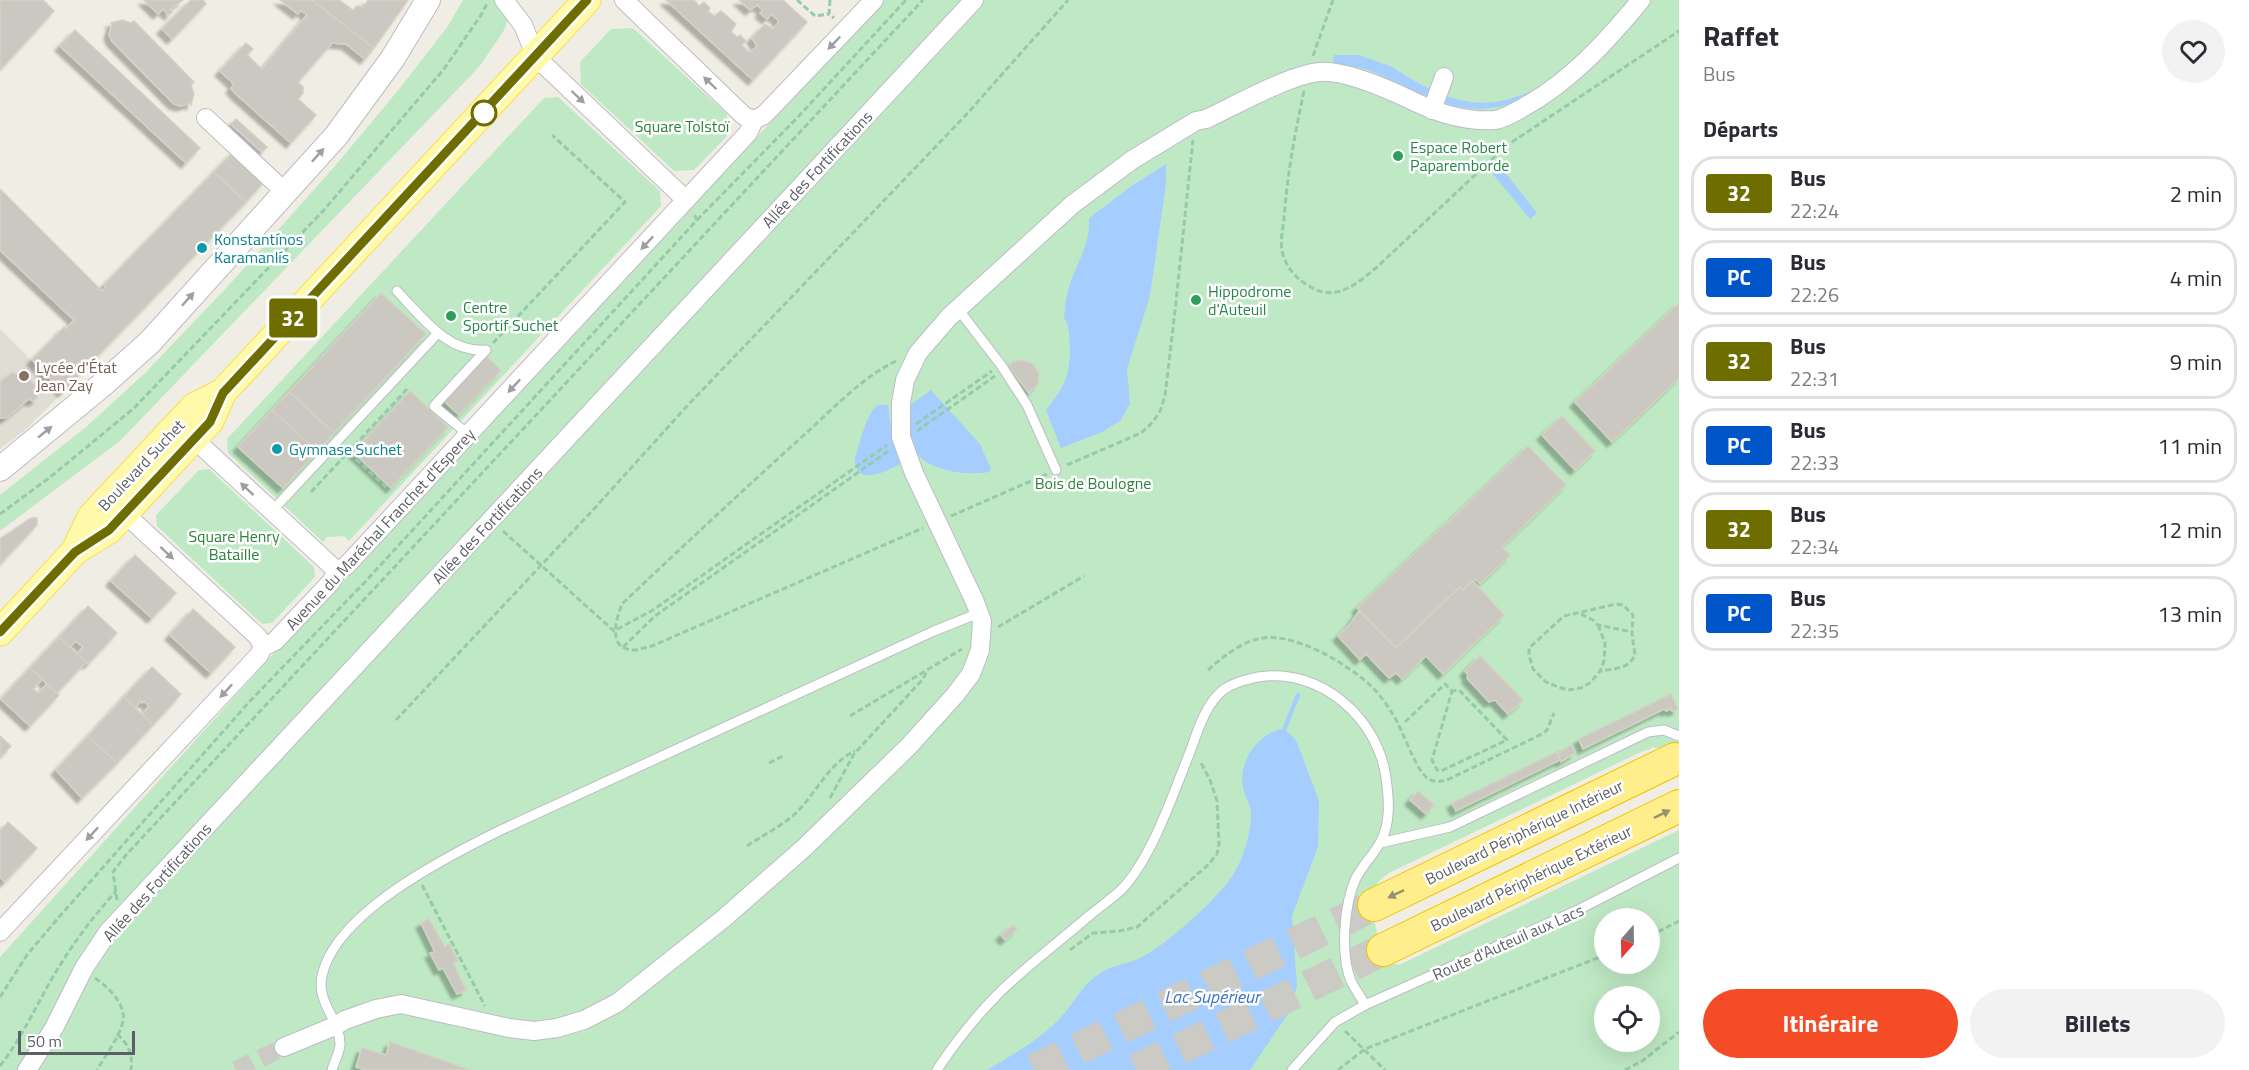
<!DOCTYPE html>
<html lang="fr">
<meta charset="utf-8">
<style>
:root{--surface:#fff;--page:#f2f2f3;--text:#2b2b33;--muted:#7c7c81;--line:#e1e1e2;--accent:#f44c26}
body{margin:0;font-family:"Titillium Web",sans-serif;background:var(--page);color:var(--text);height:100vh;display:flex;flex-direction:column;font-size:22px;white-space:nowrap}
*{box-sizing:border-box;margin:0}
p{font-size:20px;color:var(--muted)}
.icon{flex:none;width:33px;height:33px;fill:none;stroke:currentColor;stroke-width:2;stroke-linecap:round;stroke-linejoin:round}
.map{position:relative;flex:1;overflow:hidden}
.sheet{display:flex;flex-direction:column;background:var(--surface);width:570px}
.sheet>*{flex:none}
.badge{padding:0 12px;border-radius:4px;font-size:21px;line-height:39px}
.needle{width:39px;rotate:200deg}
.fabs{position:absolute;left:1594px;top:908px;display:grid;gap:12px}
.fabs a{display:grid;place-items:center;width:66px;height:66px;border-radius:50%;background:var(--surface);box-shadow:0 6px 24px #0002;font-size:30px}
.scale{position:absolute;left:18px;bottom:15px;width:117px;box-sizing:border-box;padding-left:6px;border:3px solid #5c5f66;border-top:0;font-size:16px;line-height:21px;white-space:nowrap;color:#5c5f66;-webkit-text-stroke:4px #fff;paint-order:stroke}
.map>.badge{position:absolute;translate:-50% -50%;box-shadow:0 0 0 3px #fff}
h2{padding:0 24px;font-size:22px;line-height:54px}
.round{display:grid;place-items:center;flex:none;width:63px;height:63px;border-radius:32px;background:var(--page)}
.overview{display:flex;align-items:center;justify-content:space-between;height:102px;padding:0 24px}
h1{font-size:28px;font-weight:700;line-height:45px}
.button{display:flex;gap:12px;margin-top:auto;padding:12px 24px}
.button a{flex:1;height:69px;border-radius:36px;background:var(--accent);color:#fff;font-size:24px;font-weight:700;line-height:69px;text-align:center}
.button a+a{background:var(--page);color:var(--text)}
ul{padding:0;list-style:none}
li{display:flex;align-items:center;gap:18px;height:75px;margin:0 12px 9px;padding:0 12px;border:3px solid var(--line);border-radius:24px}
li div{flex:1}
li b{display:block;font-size:22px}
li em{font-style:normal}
li .badge{min-width:66px;font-weight:700;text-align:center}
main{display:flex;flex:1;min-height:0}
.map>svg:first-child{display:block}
.education{fill:#e0ded3}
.green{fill:#bfe9c4;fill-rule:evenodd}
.water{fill:#a5ceff}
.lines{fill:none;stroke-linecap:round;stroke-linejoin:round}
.stream{stroke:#a5ceff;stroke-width:4.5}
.building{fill:#cbc8c1;stroke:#d5d1c2;stroke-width:1.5;filter:url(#shadow)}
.street-tunnel{stroke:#cbcac4;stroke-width:18;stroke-dasharray:18 9;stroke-linecap:butt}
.highway-tunnel{stroke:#cbcac4;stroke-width:32;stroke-dasharray:32 16;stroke-linecap:butt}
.lane-casing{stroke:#bcbdc4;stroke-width:11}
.street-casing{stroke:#bcbdc4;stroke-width:20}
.secondary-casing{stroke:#babcc3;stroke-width:26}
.primary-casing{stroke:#fadd53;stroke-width:29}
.highway-casing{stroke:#f4c200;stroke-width:34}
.path{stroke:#97caac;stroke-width:3;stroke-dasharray:6 3;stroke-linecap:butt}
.lane{stroke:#fff;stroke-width:9}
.street{stroke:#fff;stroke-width:18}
.secondary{stroke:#fff;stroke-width:24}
.primary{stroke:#fffaaa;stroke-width:27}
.highway{stroke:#ffee8c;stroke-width:32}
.oneway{fill:#9d9fa3}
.oneway2{fill:#959173}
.line-casing{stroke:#fff;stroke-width:14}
.line{stroke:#6e6e00;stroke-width:9}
.stop-dot{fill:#fff;stroke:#6e6e00;stroke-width:3}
.leisure-dot{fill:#2e9e5b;stroke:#fff;stroke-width:2}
.culture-dot{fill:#0f9aa8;stroke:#fff;stroke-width:2}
.education-dot{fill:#8d6e63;stroke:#fff;stroke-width:2}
.labels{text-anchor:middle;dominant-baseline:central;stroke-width:5;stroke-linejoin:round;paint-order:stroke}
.park-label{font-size:16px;fill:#2f823b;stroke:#fff}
.leisure-label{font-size:16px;fill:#27864d;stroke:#fff;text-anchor:start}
.street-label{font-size:16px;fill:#5c5f66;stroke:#fff}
.culture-label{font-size:16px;fill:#0d838f;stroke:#fff;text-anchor:start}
.education-label{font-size:16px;fill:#785e54;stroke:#fff;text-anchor:start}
.water-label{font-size:18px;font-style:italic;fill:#3f74cb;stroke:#fff}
</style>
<main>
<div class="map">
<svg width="1679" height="1070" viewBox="0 0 1679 1070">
<defs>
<filter id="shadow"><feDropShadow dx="-5" dy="5" stdDeviation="1.5" flood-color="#0004"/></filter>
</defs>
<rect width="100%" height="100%" fill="#f0eee4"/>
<!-- education -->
<path class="education" d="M0,329L63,392L26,429L0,449Z"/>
<!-- green -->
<g class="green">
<path d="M463,0H517L503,32L479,67L120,441L0,531V495L86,427L145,373L230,284L335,166L400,88L448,26Z"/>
<path d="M885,0H1679V761L1664,749L1651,747V749L1641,752L1389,873C1382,878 1376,883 1373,891C1370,902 1378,945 1384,956C1387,962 1392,964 1399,965L1679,830V1070H0V957L283,643ZM1605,918H1650V963H1605ZM1605,996H1650V1041H1605Z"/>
<path d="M633,28L727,114V136L694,170L674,171L581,84L580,62L611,29Z"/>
<path d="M558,97L660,191L661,206L349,541L344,536L327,537L323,542L228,453L227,439L544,98Z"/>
<path d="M209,469L314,567L315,577L272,623L262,624L157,526L156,515L199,470Z"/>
</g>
<!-- water -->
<g class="water">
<path d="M1334,55H1359L1393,67V68C1441,97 1475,116 1531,91L1533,96C1480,118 1454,110 1404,86C1390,80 1376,72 1361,68C1352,66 1342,66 1333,65Z"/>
<path d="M1166,164V184L1150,296L1127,369L1130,404L1120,421L1102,432L1061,448L1046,410C1065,386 1070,376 1070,346C1069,335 1070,327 1064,318C1065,311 1065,302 1067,295C1073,267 1091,247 1089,218L1133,185Z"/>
<path d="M1500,166L1537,213L1530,219L1492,173Z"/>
<path d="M931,390L980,444L991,469L989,472C965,476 925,471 913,448C907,436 909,418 909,406Z"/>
<path d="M877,405H888L892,438L904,462C893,468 858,488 855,463C854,457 858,449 859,444C863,430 868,415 877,405Z"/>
<path d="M1280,729L1288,732L1297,742L1319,801L1318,847L1292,916L1297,986L1290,1011L1250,1070H987C1013,1054 1040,1040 1061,1017C1073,1004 1081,987 1096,976C1108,966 1123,965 1138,959C1165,947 1217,899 1233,875C1243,859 1251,833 1251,814C1251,804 1245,797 1243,788C1238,763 1256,735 1280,729Z"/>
</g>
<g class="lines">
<!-- stream -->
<path class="stream" d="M1284,730L1298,695"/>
</g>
<!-- building -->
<g class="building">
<path d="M0,0H43L54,11L0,70Z"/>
<path d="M144,0H183L170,9L172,12L169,15L163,9L158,14Z"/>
<path d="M191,0H203L206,4L172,39L162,29Z"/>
<path d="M280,0H312L374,48L365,59L346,44L332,43L298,82L303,87V93L298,99L316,115L291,143L236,94L231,88L234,85L232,82L220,71L246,43L253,49L247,55L262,69L307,15L301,10L298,14Z"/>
<path d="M312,0H339L353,10L357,6L364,7L368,0H408L374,48Z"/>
<path d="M666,0H694L699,6L704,2L710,8L708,11L714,16L721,11L736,24L731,32L737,37L740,35L746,41L742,45L748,51L751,52L757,46L752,38L765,24L773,29L778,23V20L771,14L767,19L760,13L763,10L757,5L750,10L739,0H783L807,22L753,80Z"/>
<path d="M122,20L131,23L134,21L194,82L191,85L194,94L191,105L190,103L181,106L174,104L112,41L109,35L112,24L111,23Z"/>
<path d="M75,30L200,148L186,163L60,46Z"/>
<path d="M236,119L267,147L262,152L231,124Z"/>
<path d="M233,152L264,182L246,202L214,172Z"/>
<path d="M214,172L246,202L63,392L32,360L64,327L66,329L74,320L0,250V189L102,291L106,287L104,285Z"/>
<path d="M381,293L426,334L334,433L289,392Z"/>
<path d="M1679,303V378L1612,442L1575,402Z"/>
<path d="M485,355L501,370L459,415L443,400Z"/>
<path d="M1021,360L1033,364L1039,374L1038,384L1029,393L1009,367L1013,362Z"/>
<path d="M21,371L36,386L33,389L37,393V398L33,401L29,399L6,418H0V382L13,372L15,375Z"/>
<path d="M410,391L448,427L391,488L353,452Z"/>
<path d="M289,392L334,433L317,451L272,410Z"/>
<path d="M272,410L317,451L283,488L238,447Z"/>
<path d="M1562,416L1595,451L1575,470L1542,435Z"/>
<path d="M1528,446L1566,485L1502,547L1510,555L1480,584L1475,579L1463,590L1460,587L1396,648L1357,608Z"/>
<path d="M31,518H37V525L0,564V539Z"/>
<path d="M135,555L176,593L152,618L111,581Z"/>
<path d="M1473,581L1504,615L1443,674L1426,656L1402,679L1396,673L1389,678L1366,654L1360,660L1338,636L1350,624L1359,611L1396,648L1460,587L1463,590Z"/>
<path d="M88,606L117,633L88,664L77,654L83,647L76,641L70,647L59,637Z"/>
<path d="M193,609L235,647L211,673L170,635Z"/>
<path d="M59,637L86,662L57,693L30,668Z"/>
<path d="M1480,656L1523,700L1508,714L1495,700L1489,702L1467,678L1468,675L1465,671Z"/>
<path d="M152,667L181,694L153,725L142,714L149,706L144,701L142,703L140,701L135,708L124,697Z"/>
<path d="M30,668L42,679L33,689L38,693L47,684L59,695L30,726L1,699Z"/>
<path d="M1671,694L1678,709L1672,711L1671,709L1666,711L1664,709L1583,749L1579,739Z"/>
<path d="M124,697L153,725L117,763L88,736Z"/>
<path d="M0,736L11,746L0,758Z"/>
<path d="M88,736L117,763L82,798L56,770Z"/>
<path d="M1571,745L1575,753L1561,762L1557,754Z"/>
<path d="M1559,751L1557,754L1560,760L1456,811L1452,803Z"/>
<path d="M1418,791L1434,805L1426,814L1410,800Z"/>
<path d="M8,822L37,848L5,882L0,877V831Z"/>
<path d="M429,919L445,947L449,944L458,961L453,963L466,990L457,994L443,968L439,970L430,953L435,952L421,923Z"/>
<path d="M1013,925L1017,929L1005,940L1001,935Z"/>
<path d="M390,1042L470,1070H365L356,1067L362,1048L386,1055Z"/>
</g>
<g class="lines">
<!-- street-tunnel -->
<path class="street-tunnel" d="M236,1070L284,1047"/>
<!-- highway-tunnel -->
<g class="highway-tunnel">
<path d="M1034,1070L1374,905"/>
<path d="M1136,1070L1383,950"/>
</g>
<!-- lane casing -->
<g class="lane-casing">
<g id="lane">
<path d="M397,291C422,317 447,353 486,350L434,406L469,435"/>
<path d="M958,309L1001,365L1027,405L1056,470"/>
<path d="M272,511L438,333"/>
<path d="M1380,843L1450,827L1648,732L1664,730L1679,736"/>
<path d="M332,1070C334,1062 340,1052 340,1044C340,1022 320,1005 321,983C327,916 448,856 501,830L934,631L979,613"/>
<path d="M937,1070C956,1041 975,1017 1000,992C1028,965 1060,941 1090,915C1101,906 1113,898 1123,888C1153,855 1173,794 1190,752C1198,730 1205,705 1223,690C1234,682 1246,680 1258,677C1320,667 1378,718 1386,778C1389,799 1391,824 1380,843C1373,855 1363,865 1356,878C1344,904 1340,954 1351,981C1355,989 1361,997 1365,1005"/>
<path d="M1292,1070L1335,1022L1365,1005L1580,909L1679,858"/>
</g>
</g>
<!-- street casing -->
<g class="street-casing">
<g id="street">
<path d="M504,0L523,25L536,57L686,200"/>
<path d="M624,0L744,116L754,120"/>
<path d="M1432,110L1444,77"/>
<path d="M206,118L285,192"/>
<path d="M754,120L764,115L874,0"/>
<path d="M194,439L337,571"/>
<path d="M124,513L258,637L263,647"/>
<path d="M0,932L259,655L263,647L275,641L331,582L337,571L346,566L748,133L754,120"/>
<path d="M284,1047L335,1026L345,1020L376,1009L401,1004L509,1028L534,1031L557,1028L584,1020L617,1003L723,919L805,847L909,746L955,695L971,674L980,650L982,621L975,602L914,473L901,437V403L905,380L918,353L949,317L1073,204L1132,160L1196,121L1206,119C1234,106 1291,74 1320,72C1345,70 1392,91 1415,102C1440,114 1467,122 1495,120C1504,119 1515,112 1524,107C1571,81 1607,41 1641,0"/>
<path d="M27,1070L54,1028L84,968L108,932L974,0"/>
</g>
</g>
<!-- secondary casing -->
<g class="secondary-casing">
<path id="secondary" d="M0,469L102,385L150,342L336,136L393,58L428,0"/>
</g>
<!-- primary casing -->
<g class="primary-casing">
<g id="primary">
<path d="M75,551L91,517L194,407L223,392"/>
<path d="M0,632L75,551L109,530L210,421L223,392L587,0"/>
</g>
</g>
<!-- highway casing -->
<g class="highway-casing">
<g id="highway">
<path d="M1374,905L1675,759"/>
<path d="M1383,950L1679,806"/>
</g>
</g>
<!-- path -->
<g class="path">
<path d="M797,0L815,16L829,14"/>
<path d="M830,0L829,14L834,18"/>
<path d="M1313,56L1333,0"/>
<path d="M1304,91C1295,133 1287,176 1284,219C1283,228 1280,241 1282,251C1286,267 1295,278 1309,286C1335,303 1357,284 1377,267L1506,146L1679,31"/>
<path d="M697,220L798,117L906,0"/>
<path d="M493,343L625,202L552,135"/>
<path d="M896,361C861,378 833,409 804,435C742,491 682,547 622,604C616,619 607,649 633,650C639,650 646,647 652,646L923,528"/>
<path d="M916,424L992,371"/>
<path d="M917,431L995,376"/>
<path d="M349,453L387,488"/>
<path d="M1067,465L1141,433L1153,422L1160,411L1165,396L1175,311L1193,140"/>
<path d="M311,492L407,389"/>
<path d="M0,514L49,478L133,409L324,210L444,69L481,15L488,2"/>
<path d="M951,516L1047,474"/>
<path d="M503,531L614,631L653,610L887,445"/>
<path d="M1581,614L1593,620L1598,625L1632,632"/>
<path d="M1598,625L1605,643L1604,661L1600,671L1590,683L1581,688L1568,690L1558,687L1546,682L1533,669L1529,655V648L1564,616L1616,604L1623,605L1633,615L1632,634L1635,655C1629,669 1613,669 1600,671"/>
<path d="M998,627L1084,576"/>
<path d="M623,647L655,616L890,450"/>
<path d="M1208,670C1224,656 1242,641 1263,638C1296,633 1350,665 1373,688C1380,695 1387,705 1392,713C1403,729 1414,767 1427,778C1434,783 1441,782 1449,779L1542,734L1547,730L1554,713"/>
<path d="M850,716L962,649"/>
<path d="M396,720L593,510L688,405L965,116L1068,0"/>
<path d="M1405,722L1445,684L1452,691L1432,760L1437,770L1441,771L1507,740L1459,690L1452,691"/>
<path d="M769,763L785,755"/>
<path d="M830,798L854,754L923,679L927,671"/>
<path d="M747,846C763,835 784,825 797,812C817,792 829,763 855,751"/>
<path d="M422,885L485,1006"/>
<path d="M117,900L113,872L126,855L923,0"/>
<path d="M1650,936L1679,921"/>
<path d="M1070,950L1093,933L1119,931L1137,927L1208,865L1217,854L1219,844L1217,801L1210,780L1200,761"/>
<path d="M95,978C107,986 126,1004 123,1020C121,1035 105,1056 97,1070"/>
<path d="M0,997L27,955L59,917L250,701L365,582L697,220L694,214"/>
<path d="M1345,1031L1385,1070"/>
<path d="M117,1034C129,1045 133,1054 131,1070"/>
<path d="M0,1066C25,1034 40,996 62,962C78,936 96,914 116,891"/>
<path d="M1338,1070L1365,1049L1605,955"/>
<path d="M1625,1070L1642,1061L1679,1032"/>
</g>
<!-- lane -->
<use href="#lane" class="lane"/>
<!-- street -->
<use href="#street" class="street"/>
<!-- secondary -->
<use href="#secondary" class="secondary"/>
<!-- primary -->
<use href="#primary" class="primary"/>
<!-- highway -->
<use href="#highway" class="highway"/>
</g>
<!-- one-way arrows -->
<defs><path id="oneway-solid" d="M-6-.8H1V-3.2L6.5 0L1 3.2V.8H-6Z" transform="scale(1.5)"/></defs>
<g class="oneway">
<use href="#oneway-solid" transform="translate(834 43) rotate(134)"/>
<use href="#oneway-solid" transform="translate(710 83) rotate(-136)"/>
<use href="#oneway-solid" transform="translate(578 97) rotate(43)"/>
<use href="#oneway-solid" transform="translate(318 155) rotate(-48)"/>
<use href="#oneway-solid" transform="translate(647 243) rotate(133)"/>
<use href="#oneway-solid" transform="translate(188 299) rotate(-48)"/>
<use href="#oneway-solid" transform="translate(514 386) rotate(133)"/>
<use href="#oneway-solid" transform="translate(45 432) rotate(-39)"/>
<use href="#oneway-solid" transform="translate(247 489) rotate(-137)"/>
<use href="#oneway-solid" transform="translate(167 553) rotate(43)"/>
<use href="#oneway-solid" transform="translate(226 691) rotate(133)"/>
<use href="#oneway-solid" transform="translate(92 834) rotate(133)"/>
</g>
<g class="oneway2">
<use href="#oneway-solid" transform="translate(1662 814) rotate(-26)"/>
<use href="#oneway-solid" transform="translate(1396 894) rotate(154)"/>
</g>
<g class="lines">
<!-- line casing -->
<g class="line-casing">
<path id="line" d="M0,632L75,552L109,530L210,422L223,393L587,0"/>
</g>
<!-- line -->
<use href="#line" class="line"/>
</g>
<!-- markers -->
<circle class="stop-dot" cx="484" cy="113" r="12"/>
<g class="leisure-dot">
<circle cx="1398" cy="156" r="6"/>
<circle cx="1196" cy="300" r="6"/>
<circle cx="451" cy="316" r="6"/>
</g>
<g class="culture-dot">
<circle cx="202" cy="248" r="6"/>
<circle cx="277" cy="449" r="6"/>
</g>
<circle class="education-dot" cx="24" cy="376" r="6"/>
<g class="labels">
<!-- park labels -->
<g class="park-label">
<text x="682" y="126">Square Tolstoï</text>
<text x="1093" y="483">Bois de Boulogne</text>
<text x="234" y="536">Square Henry<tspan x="234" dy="18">Bataille</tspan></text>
</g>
<!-- leisure labels -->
<g class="leisure-label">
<text x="1410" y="147">Espace Robert<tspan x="1410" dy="18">Paparemborde</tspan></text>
<text x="1208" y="291">Hippodrome<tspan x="1208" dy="18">d'Auteuil</tspan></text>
<text x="463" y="307">Centre<tspan x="463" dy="18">Sportif Suchet</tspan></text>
</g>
<!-- street labels -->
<g class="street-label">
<text transform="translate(817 169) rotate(-47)">Allée des Fortifications</text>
<text transform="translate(141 465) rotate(-47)">Boulevard Suchet</text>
<text transform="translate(487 525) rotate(-47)">Allée des Fortifications</text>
<text transform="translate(380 529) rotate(-47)">Avenue du Maréchal Franchet d'Esperey</text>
<text transform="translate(1524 832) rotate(-26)">Boulevard Périphérique Intérieur</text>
<text transform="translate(1531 878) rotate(-26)">Boulevard Périphérique Extérieur</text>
<text transform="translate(157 882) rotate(-48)">Allée des Fortifications</text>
<text transform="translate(1508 942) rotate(-24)">Route d'Auteuil aux Lacs</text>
</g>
<!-- culture labels -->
<g class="culture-label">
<text x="214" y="239">Konstantínos<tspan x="214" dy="18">Karamanlís</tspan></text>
<text x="289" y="449">Gymnase Suchet</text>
</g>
<!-- education labels -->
<g class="education-label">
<text x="36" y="367">Lycée d'État<tspan x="36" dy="18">Jean Zay</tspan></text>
</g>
<!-- water labels -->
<g class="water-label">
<text x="1212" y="996">Lac Supérieur</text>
</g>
</g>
</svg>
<div class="fabs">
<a><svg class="needle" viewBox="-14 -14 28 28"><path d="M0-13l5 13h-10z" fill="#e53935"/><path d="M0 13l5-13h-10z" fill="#7c7c81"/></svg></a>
<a><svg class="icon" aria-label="locate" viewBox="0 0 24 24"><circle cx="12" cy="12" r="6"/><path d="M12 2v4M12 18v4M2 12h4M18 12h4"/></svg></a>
</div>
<div class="scale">50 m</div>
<b class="badge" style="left:293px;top:318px;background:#6e6e00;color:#fff">32</b>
</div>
<section class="sheet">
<div class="overview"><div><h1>Raffet</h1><p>Bus</p></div><a class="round"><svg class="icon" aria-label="heart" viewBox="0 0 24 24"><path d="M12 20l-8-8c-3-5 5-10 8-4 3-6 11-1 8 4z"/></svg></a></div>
<h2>Départs</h2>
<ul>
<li><span class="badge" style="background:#6e6e00;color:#fff">32</span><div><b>Bus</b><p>22:24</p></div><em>2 min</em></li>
<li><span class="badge" style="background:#0055c8;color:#fff">PC</span><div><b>Bus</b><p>22:26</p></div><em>4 min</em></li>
<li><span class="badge" style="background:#6e6e00;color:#fff">32</span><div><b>Bus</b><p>22:31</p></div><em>9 min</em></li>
<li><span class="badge" style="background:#0055c8;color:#fff">PC</span><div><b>Bus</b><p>22:33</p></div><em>11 min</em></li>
<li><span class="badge" style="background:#6e6e00;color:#fff">32</span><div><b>Bus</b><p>22:34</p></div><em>12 min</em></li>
<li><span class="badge" style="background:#0055c8;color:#fff">PC</span><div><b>Bus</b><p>22:35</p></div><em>13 min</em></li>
</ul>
<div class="button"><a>Itinéraire</a><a>Billets</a></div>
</section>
</main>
